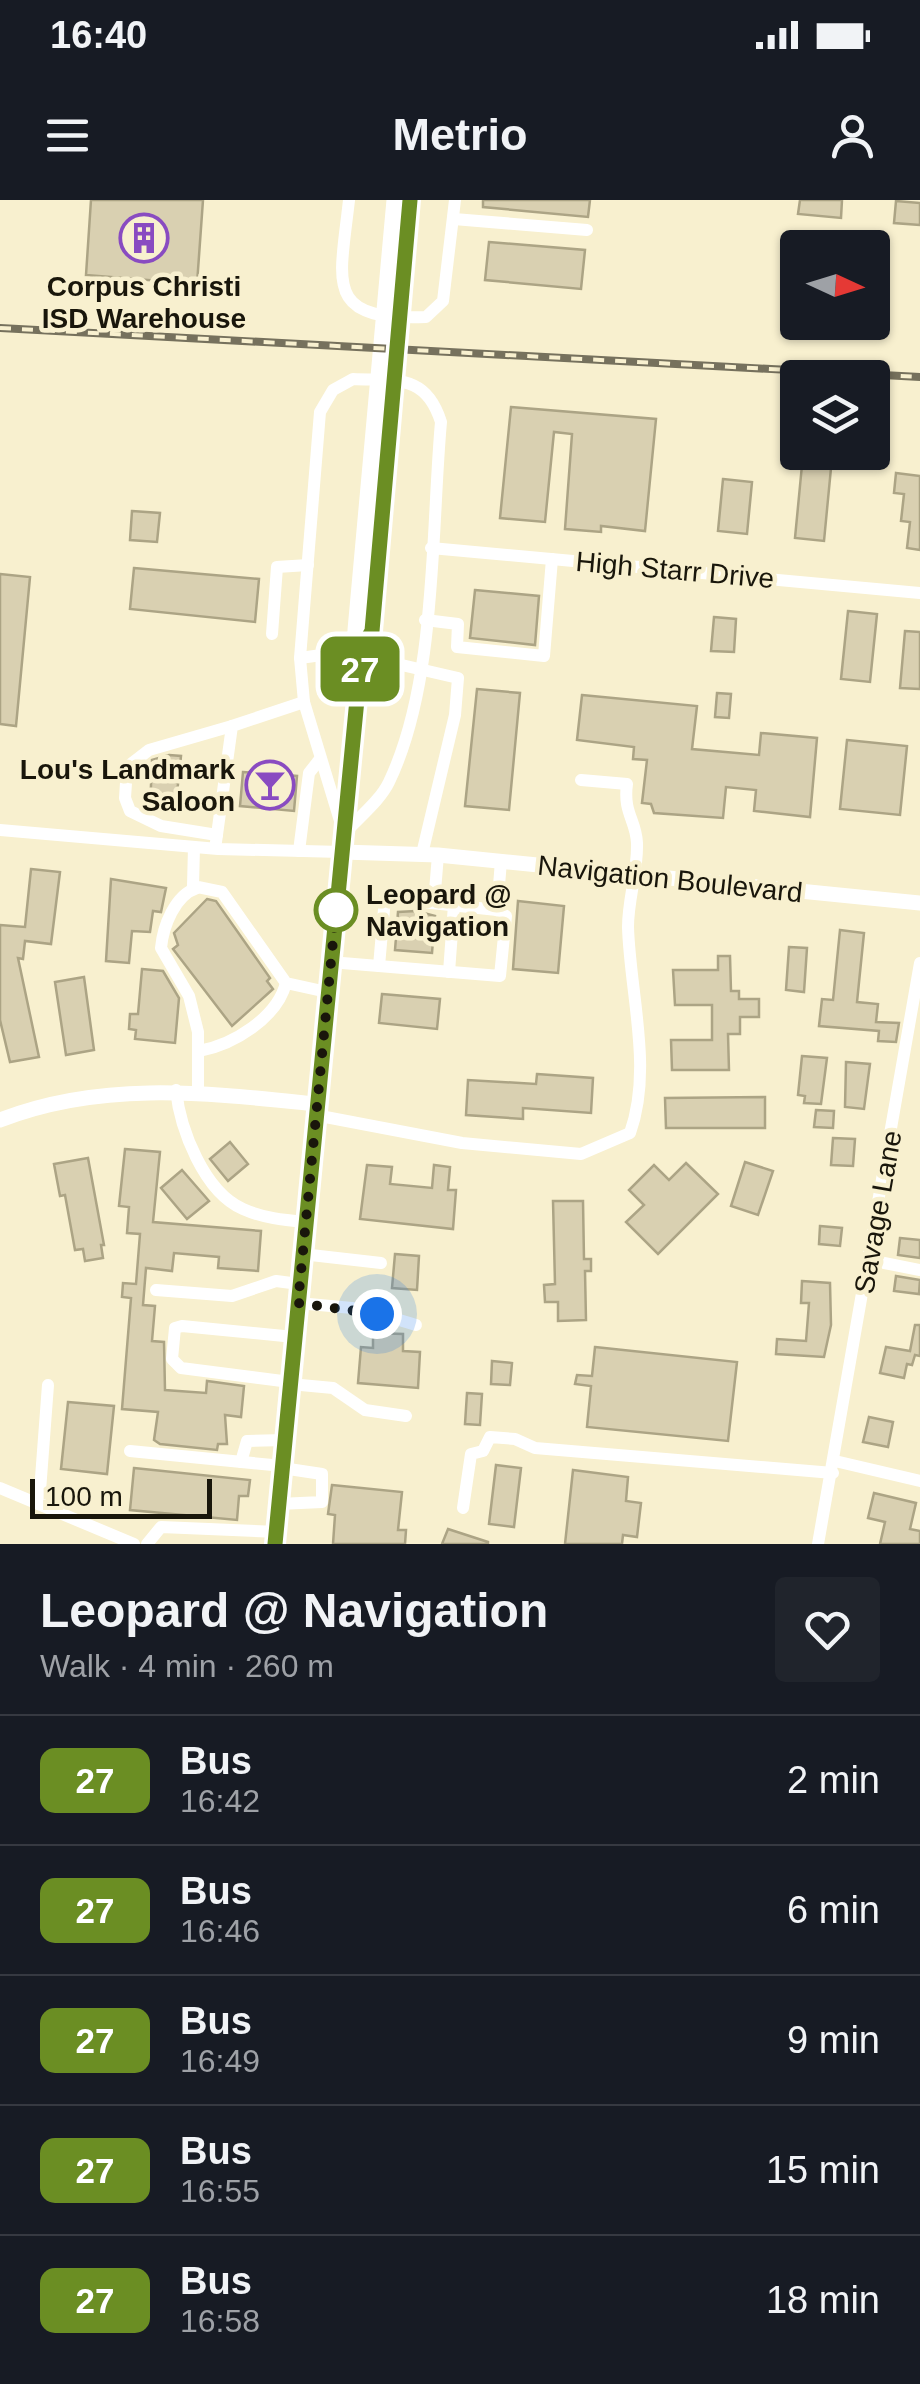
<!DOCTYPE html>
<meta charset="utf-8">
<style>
:root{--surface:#171b24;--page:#20242c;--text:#f1f3f6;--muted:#9ea1a6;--line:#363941}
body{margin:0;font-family:Helvetica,sans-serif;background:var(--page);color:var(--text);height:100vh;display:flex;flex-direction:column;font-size:38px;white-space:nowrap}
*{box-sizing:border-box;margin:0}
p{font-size:32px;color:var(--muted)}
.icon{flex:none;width:55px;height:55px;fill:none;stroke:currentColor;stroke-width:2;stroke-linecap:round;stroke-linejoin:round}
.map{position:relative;height:1344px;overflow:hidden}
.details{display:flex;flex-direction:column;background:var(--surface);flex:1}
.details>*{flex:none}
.badge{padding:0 20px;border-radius:15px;font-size:35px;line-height:65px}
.needle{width:65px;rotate:94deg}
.tools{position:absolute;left:780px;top:30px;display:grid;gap:20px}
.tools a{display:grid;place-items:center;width:110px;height:110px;border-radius:10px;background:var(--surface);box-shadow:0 2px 8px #0004;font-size:50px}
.scale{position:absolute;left:30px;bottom:25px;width:182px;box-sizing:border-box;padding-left:10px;border:5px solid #19160b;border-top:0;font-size:28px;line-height:35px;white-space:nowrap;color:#19160b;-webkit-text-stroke:8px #f8f0cf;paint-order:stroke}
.you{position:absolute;width:50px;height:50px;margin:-25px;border:8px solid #fff;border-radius:50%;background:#1a73e8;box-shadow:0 0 0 15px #1a73e833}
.map>.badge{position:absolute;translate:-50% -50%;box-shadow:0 0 0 5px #fff}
.round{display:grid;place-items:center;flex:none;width:105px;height:105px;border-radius:10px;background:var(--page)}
.head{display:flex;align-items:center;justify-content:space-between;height:170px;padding:0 40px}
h1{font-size:48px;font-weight:700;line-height:75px}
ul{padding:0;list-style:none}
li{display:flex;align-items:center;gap:30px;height:130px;padding:0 40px;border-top:2px solid var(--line)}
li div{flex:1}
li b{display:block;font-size:38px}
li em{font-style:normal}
li .badge{min-width:110px;font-weight:700;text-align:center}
.status{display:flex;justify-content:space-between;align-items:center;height:70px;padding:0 50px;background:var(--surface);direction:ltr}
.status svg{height:28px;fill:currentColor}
header{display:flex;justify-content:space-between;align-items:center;height:130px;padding:0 40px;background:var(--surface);font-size:45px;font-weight:700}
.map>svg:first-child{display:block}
.building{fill:#d9d0b1;stroke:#aca485;stroke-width:2.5}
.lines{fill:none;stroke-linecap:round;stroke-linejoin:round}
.minor{stroke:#fff;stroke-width:12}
.major{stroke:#fff;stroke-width:15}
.rail-casing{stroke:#76715d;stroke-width:8}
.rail{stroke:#f8f0cf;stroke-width:4;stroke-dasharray:11;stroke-linecap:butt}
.line-casing{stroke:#fff;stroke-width:22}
.line{stroke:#6b8e23;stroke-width:15}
.walk{stroke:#19160b;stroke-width:10;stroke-dasharray:0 18}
.stop-dot{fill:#fff;stroke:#6b8e23;stroke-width:5}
.labels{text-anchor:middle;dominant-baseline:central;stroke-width:9;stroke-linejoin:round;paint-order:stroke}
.poi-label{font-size:28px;font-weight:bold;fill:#19160b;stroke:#f8f0cf}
.street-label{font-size:28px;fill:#19160b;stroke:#f8f0cf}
.stop-label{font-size:28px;font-weight:bold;fill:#19160b;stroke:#f8f0cf;text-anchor:start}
</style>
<div class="status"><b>16:40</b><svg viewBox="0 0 49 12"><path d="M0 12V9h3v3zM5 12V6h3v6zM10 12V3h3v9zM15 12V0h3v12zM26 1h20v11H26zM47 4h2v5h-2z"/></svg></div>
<header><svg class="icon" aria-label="menu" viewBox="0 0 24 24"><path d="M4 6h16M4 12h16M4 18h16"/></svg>Metrio<svg class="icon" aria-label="person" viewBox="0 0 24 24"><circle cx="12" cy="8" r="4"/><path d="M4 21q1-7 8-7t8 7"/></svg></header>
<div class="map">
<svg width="920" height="1344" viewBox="0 0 920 1344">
<rect width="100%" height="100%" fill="#f8f0cf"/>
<!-- building -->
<g class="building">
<path d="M91,0H203L197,84L86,75Z"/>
<path d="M483,0H590L588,17L483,7Z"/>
<path d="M800,0H842L841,18L798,14Z"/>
<path d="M896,1L920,3V25L894,23Z"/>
<path d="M489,42L585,50L581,89L485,80Z"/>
<path d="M511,207L656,219L645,331L601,326V332L565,329L572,234L554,232L545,322L500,318Z"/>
<path d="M802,265L831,268L824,341L795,338Z"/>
<path d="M896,273L920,276V350L907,348L910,322L901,321L904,294L894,293Z"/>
<path d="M723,279L752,282L747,334L718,331Z"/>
<path d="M132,311L160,313L157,342L130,340Z"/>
<path d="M134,368L259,379L255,422L130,409Z"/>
<path d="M0,374L30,377L16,526L0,524Z"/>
<path d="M475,390L539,396L535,445L470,438Z"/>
<path d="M848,411L877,414L870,482L841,479Z"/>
<path d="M714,417L736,419L734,452L711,451Z"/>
<path d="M905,431L920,432V489L900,488Z"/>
<path d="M477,489L520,493L509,610L465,606Z"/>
<path d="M717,493L731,494L729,518L715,517Z"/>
<path d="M582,495L697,506L692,549L759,555L761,533L817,538L810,617L754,611L756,590L726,587L723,618L654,613L651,604L642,603L647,560L633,559L634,547L577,540Z"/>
<path d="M847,540L907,546L900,615L840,609Z"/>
<path d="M169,555L181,556L175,612L150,610L152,560Z"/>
<path d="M243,572L297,576L294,611L240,606Z"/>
<path d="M31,669L60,672L51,744L25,741L23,759L18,758L39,857L10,862L0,820V725L25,727Z"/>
<path d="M111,679L166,688L161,712L153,711L150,732L132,731L129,763L106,761Z"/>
<path d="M207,699L216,701L270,778L267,781L273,789L232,826L173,749L178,745L174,733Z"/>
<path d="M518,701L564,706L558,773L513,769Z"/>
<path d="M416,711L435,716L432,753L395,750L398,712Z"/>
<path d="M840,730L864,733L857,802L878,804L876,822L899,823L896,842L878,841L879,831L819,826L822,799L833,800Z"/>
<path d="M789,747L807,748L804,792L786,790Z"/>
<path d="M718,756H730L731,791H739V799H759V817H740V834H728L729,870H672L671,840H712V805H675L673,770H718Z"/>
<path d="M142,769L163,771L179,798L175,843L135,839L136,830L129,829L130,814H138Z"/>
<path d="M84,777L94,850L66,855L55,782Z"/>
<path d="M382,794L440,799L437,829L379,823Z"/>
<path d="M802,856L827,858L821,904L804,903L805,896L798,895Z"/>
<path d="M846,862L870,864L864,909L845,907Z"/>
<path d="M537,874L593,878L591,913L523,908V919L466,915L468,880L536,884Z"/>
<path d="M765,897V928H666L665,898Z"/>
<path d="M816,910L834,911L833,928L814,927Z"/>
<path d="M833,938L855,939L853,966L831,965Z"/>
<path d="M230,942L248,964L228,981L210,959Z"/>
<path d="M125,949L160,952L153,1022L261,1031L258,1071L218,1068L219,1057L174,1053L172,1071L146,1068L143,1105L155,1106L152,1141L164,1142L165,1190L206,1193L207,1181L244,1186L241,1217L225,1215L227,1244H218L217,1250L160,1244L154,1240L158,1212L122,1209L131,1098L122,1097L123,1083L136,1084L140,1034L127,1033L129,1007L119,1006Z"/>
<path d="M88,958L104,1045H101L103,1058L85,1061L83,1049L75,1050L65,995L60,996L54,964Z"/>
<path d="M745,962L773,971L758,1015L731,1006Z"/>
<path d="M686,963L718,994L658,1054L626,1022L644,1005L629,990L654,965L669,980Z"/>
<path d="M367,965L392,967L390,984L432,988L434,965L450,967L448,990H456L453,1029L360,1019Z"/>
<path d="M182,970L209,1001L187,1019L161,988Z"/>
<path d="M553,1001H583L584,1059H591V1071H585L586,1120L558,1121V1102H545L544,1085L555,1084Z"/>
<path d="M820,1026L842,1028L840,1046L819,1044Z"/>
<path d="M900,1038L920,1040V1058L898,1055Z"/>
<path d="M395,1054L419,1056L417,1090L392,1088Z"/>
<path d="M896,1076L920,1080L919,1094L894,1091Z"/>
<path d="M802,1081L830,1083L831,1125L824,1157L776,1154L777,1139L806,1141L809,1103H801Z"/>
<path d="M915,1125H920V1156L915,1155L912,1165L907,1164L904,1178L880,1173L886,1147L910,1151Z"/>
<path d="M373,1133L403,1134V1151L420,1152L418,1188L358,1183L361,1147L373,1148Z"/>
<path d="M595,1147L737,1162L728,1241L587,1227L591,1186L575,1184L577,1175L592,1176Z"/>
<path d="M492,1161L512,1163L510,1185L491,1184Z"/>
<path d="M467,1193L482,1194L480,1225L465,1224Z"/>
<path d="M68,1202L114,1206L107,1274L61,1269Z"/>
<path d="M869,1217L893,1222L888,1247L863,1242Z"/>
<path d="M496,1265L521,1268L514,1327L489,1324Z"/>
<path d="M134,1268L250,1280L248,1296H239L237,1320L130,1310Z"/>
<path d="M573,1270L628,1277L626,1301L641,1303L637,1337L623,1335L622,1344H565Z"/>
<path d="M332,1285L402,1292L398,1330H406L405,1344H333L335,1315L328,1314Z"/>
<path d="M874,1293L916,1303L910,1329L920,1331V1344H880L885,1322L868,1318Z"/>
<path d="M448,1329L488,1342V1344H442Z"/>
</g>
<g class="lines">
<!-- minor -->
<g class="minor">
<path d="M349,0C340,83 323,121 426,117L443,101L455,0"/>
<path d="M454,19L587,30"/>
<path d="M353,179C397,181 426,174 441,222C431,332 437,482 389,582C380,601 358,618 344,634L304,502L300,458L320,212L333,190Z"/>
<path d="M431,348L920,393"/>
<path d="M425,420L458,424L457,447L544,456L552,359"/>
<path d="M372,431L376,453L393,463L458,478L455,515L422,654"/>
<path d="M272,434L277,367L308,365"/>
<path d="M300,458L343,452L355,430"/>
<path d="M0,630L218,649L342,652"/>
<path d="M217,635L161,626L130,611L125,598L127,567L149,550L232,526"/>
<path d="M216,642L232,526L304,502"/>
<path d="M194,647L193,686L222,692L286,783L327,792"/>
<path d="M299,651L309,573L320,559"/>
<path d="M197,688C175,695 163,726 161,748L189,796L198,832V892"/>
<path d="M434,703L438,655"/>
<path d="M330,762L500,776L506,716L497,710L501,661"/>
<path d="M379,766L385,698L497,710"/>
<path d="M449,772L454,705"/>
<path d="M199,851C233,845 277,818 286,783"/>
<path d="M176,890C180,929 204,992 243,1009C263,1018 284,1020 305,1022"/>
<path d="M315,915L462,943L581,954L630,933C653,869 630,794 628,727C628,699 638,671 637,643C636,620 623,613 627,584L581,580"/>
<path d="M302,1054L381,1063"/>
<path d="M869,1060L920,1070"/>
<path d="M156,1090L232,1096L276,1081L299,1084"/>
<path d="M298,1103L363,1109L416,1125"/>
<path d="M290,1182L181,1168L172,1159L175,1128L182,1126L294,1137"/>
<path d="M290,1184L333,1188L365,1210L406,1216"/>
<path d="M130,1251L283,1266"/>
<path d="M835,1261L920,1281"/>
<path d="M241,1262L247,1241L285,1240"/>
<path d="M0,1288L134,1344"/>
<path d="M39,1304L48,1185"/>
<path d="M279,1304L322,1302V1274L282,1268"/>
<path d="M463,1308L471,1254L483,1251L490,1237L515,1239L535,1248L833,1273"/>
<path d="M147,1344L161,1327L277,1332"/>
<path d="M818,1344L920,763"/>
</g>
<!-- major -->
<g class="major">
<path d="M362,448L355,430L394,0"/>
<path d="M342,652L438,655L920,703"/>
<path d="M0,920C103,880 208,893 316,904"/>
<path d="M275,1344L362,448L372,431L410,0"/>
</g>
<!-- rail casing -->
<g class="rail-casing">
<path id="rail" d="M0,128L920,177"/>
</g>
<!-- rail -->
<use href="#rail" class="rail"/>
</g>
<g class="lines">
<!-- line casing -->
<g class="line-casing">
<path id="line" d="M275,1344L362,448L372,431L410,0"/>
</g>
<!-- line -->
<use href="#line" class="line"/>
<!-- walk -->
<path class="walk" d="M336,710L298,1103L377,1114"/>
</g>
<!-- icons -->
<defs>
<g id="building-ring" transform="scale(2.5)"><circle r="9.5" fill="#f8f0cf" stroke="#894bc1" stroke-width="1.5"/><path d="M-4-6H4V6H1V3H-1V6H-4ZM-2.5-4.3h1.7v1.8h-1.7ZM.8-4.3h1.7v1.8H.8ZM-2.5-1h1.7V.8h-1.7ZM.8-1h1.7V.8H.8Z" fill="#894bc1"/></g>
<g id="bar-ring" transform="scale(2.5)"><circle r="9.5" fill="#f8f0cf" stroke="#894bc1" stroke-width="1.5"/><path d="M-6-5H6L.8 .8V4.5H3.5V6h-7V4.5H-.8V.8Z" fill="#894bc1"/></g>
</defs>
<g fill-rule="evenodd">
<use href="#building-ring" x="144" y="38"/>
<use href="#bar-ring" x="270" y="585"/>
</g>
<!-- markers -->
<circle class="stop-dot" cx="336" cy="710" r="20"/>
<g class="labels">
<!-- poi labels -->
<g class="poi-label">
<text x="144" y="86">Corpus Christi<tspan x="144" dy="32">ISD Warehouse</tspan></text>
<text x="235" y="569" text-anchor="end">Lou's Landmark<tspan x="235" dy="32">Saloon</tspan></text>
</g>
<!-- street labels -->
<g class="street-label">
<text transform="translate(675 370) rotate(5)">High Starr Drive</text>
<text transform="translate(670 679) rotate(6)">Navigation Boulevard</text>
<text transform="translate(878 1012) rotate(-80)">Savage Lane</text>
</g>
<!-- stop labels -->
<g class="stop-label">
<text x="366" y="694">Leopard @<tspan x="366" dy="32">Navigation</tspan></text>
</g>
</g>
</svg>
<div class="tools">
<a><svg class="needle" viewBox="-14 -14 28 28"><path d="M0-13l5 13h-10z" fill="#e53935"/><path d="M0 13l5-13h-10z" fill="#9ea1a6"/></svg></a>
<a><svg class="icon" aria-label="layers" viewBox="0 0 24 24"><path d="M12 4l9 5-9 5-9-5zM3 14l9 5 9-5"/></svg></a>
</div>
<div class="scale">100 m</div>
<div class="you" style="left:377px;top:1114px"></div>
<b class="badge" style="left:360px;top:469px;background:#6b8e23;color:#fff">27</b>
</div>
<section class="details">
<div class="head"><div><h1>Leopard @ Navigation</h1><p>Walk · 4 min · 260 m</p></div><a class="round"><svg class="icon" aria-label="heart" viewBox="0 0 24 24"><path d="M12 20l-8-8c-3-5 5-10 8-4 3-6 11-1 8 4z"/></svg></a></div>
<ul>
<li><span class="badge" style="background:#6b8e23;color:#fff">27</span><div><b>Bus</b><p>16:42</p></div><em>2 min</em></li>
<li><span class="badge" style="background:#6b8e23;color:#fff">27</span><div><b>Bus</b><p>16:46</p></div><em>6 min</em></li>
<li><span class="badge" style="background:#6b8e23;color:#fff">27</span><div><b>Bus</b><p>16:49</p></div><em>9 min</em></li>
<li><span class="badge" style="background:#6b8e23;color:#fff">27</span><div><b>Bus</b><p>16:55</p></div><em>15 min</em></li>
<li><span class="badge" style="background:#6b8e23;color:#fff">27</span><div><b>Bus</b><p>16:58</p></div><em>18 min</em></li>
</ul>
</section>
